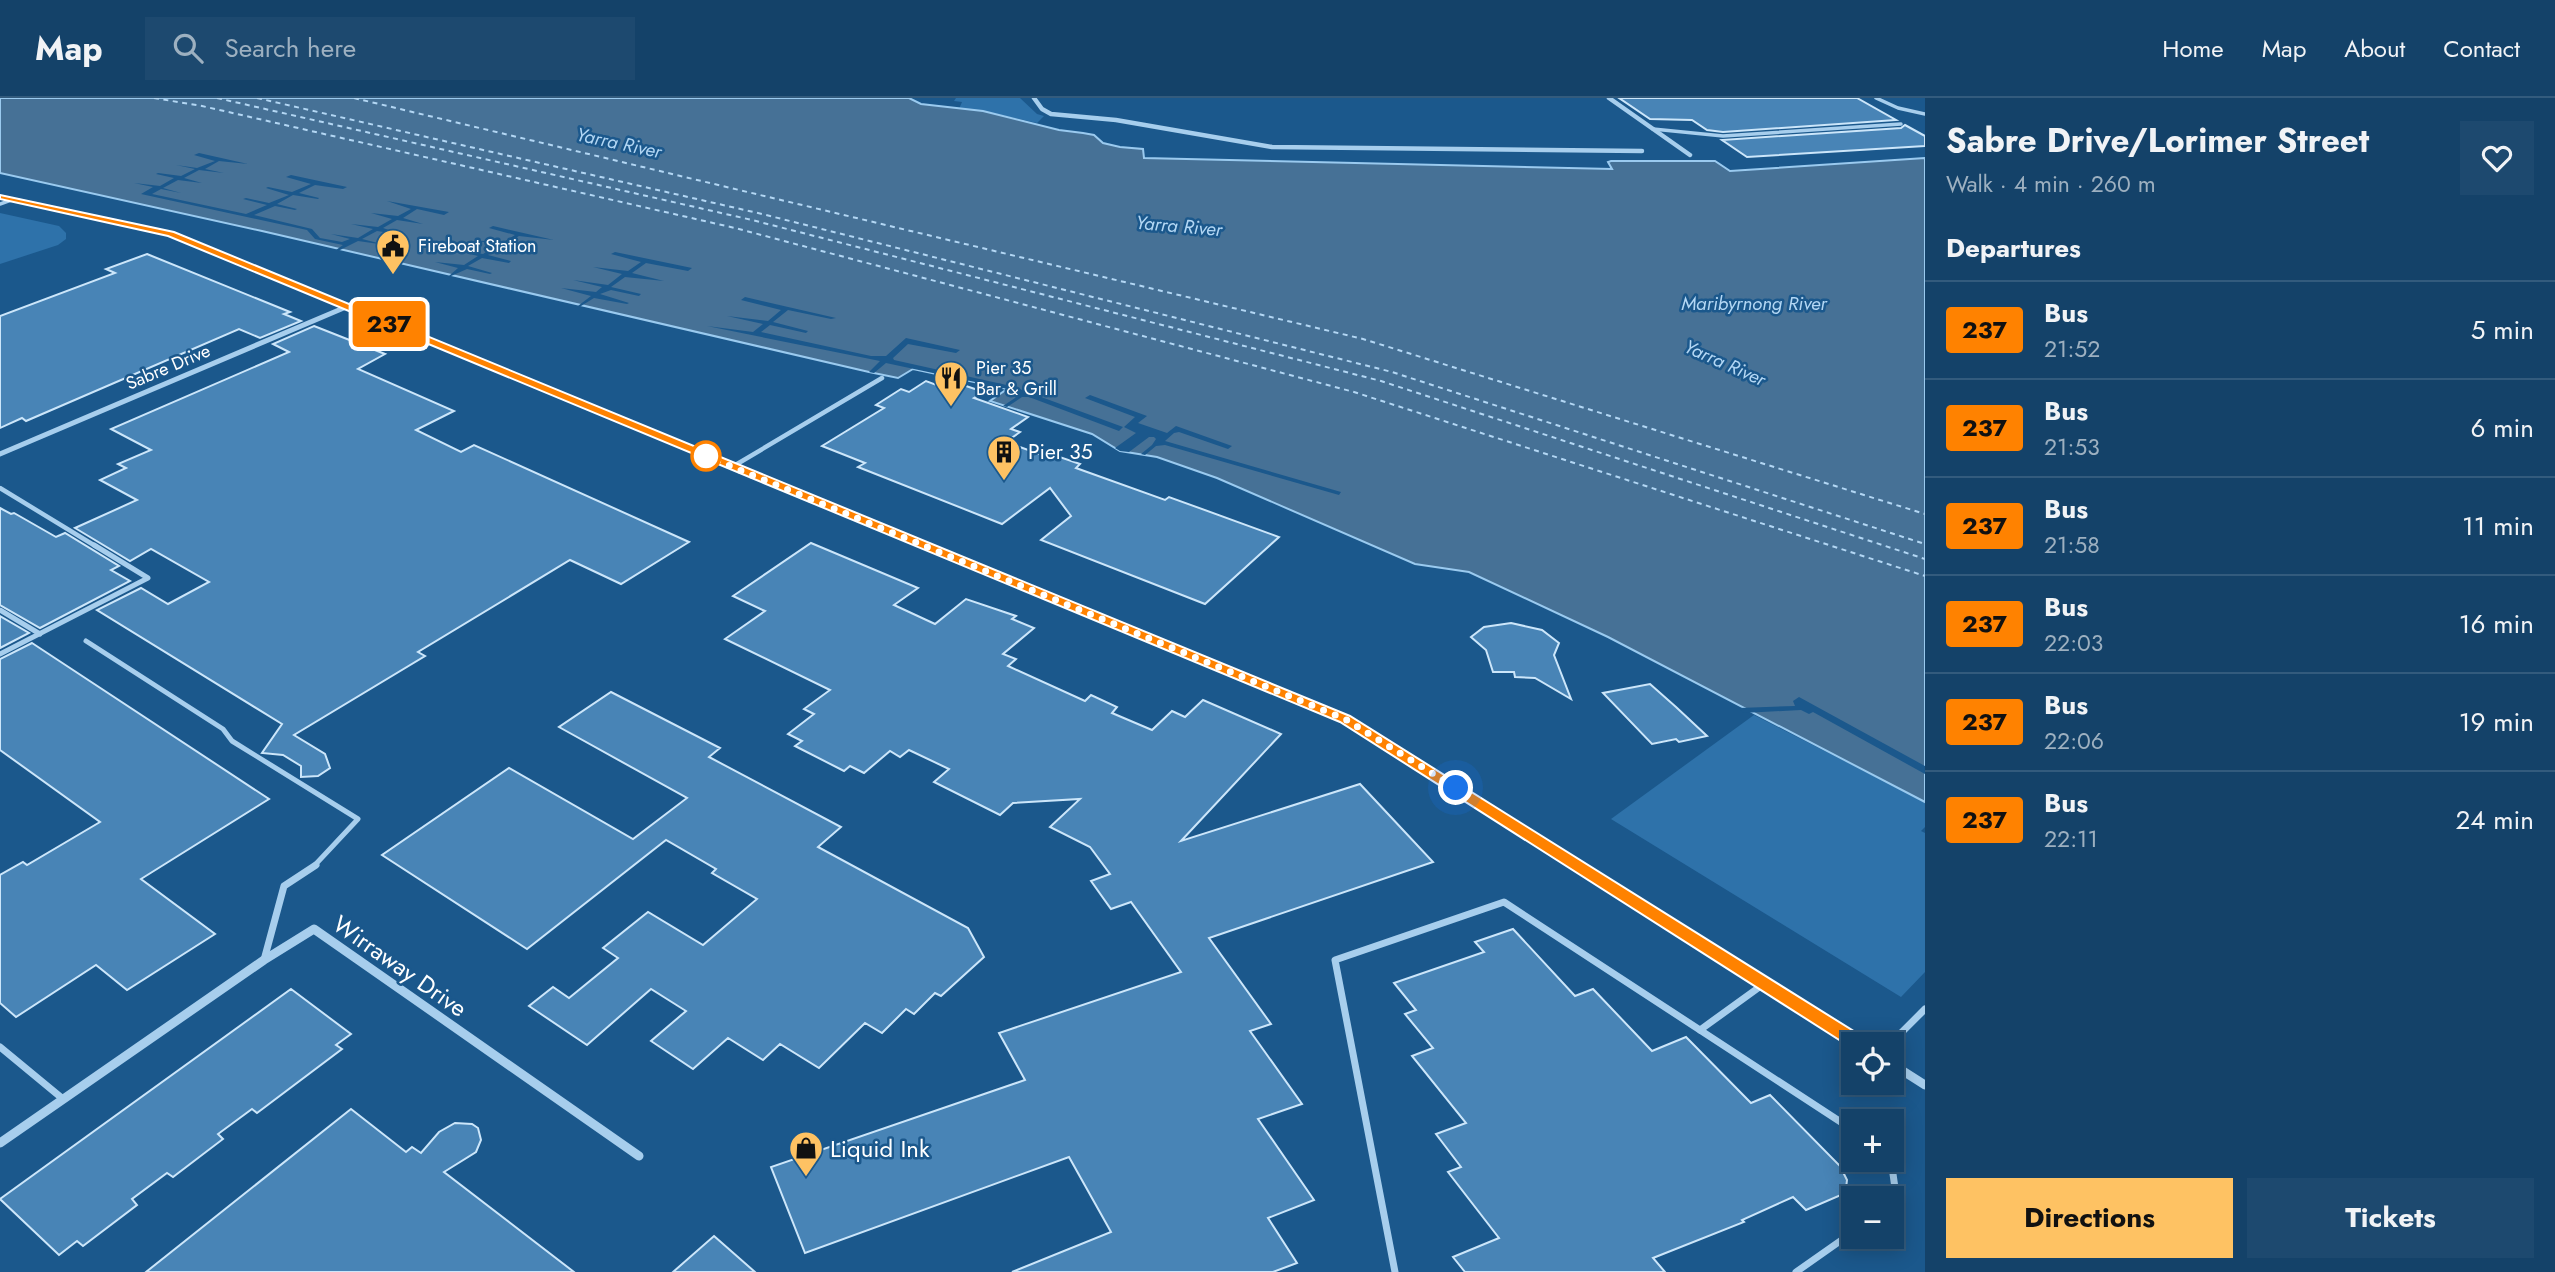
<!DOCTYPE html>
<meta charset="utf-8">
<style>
:root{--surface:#144269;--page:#1d496f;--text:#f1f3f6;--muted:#9db0c0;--line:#335b7d;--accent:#fec263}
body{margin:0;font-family:Jost,sans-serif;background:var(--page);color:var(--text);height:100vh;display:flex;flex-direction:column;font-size:26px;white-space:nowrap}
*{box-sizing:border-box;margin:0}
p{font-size:23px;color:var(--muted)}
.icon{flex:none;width:38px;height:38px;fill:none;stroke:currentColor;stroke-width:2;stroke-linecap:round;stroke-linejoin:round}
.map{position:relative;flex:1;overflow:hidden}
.side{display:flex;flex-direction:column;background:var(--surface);width:630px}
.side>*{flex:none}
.badge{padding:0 14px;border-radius:5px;font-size:24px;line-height:46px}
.buttons{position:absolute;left:1841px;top:934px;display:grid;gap:14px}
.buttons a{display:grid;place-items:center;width:63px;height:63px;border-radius:0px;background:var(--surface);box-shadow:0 4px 18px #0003,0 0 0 2px var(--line);font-size:35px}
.you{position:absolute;width:35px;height:35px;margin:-18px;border:5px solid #fff;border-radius:50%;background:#1a73e8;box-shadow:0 0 0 10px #1a73e833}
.map>.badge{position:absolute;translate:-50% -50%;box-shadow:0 0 0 4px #fff}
h2{padding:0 21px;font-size:26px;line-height:63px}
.round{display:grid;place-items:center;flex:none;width:74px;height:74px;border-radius:0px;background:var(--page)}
.head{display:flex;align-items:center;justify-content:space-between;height:119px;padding:0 21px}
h1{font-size:33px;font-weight:700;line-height:52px}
.action{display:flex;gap:14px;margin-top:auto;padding:14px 21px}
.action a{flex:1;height:80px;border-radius:0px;background:var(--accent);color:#111;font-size:28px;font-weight:700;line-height:80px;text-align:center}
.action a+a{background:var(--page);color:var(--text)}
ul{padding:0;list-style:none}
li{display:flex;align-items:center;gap:21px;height:98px;padding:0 21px;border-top:2px solid var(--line)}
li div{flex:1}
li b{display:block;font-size:26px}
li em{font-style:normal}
li .badge{min-width:77px;font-weight:700;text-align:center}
header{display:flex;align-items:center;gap:42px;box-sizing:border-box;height:98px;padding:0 35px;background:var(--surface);border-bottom:2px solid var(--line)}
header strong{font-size:33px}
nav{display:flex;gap:38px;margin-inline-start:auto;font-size:24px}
.search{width:490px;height:63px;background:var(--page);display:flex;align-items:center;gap:18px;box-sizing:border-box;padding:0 24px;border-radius:0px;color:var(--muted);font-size:26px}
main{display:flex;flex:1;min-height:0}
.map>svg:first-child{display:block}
.green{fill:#2e72aa}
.water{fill:#467196;stroke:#9acaef;stroke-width:2}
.pier{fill:#1b588c}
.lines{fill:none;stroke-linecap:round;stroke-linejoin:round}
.ferry{stroke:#b3d7f4;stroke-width:2;stroke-dasharray:5 4.5;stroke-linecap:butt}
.building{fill:#4884b6;stroke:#cce6fa;stroke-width:2}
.service-far3{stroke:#a7ceed;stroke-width:3.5}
.service-far2{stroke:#a7ceed;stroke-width:4.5}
.service-far1{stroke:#a7ceed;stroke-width:5}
.service{stroke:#a7ceed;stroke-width:7}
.minor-far3{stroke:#a7ceed;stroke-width:4.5}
.minor-far2{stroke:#a7ceed;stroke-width:5}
.minor-far1{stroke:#a7ceed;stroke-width:7}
.minor{stroke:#a7ceed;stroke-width:9}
.line{fill:#ff8200;stroke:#fff;stroke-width:2}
.walk{stroke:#fff;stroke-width:7;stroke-dasharray:0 12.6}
.stop-dot{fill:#fff;stroke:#ff8200;stroke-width:3.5}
.labels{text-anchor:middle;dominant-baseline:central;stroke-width:5;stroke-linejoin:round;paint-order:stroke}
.far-poi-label{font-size:18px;fill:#fff;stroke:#1b588c;text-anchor:start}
.far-street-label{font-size:18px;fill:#fff;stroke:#1b588c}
.far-water-label{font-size:19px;font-style:italic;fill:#b3d7f4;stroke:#1b588c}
.poi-label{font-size:21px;fill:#fff;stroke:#1b588c;text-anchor:start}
.near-street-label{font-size:24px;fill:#fff;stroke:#1b588c}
.near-poi-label{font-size:24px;fill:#fff;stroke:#1b588c;text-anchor:start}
</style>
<header>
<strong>Map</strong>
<div class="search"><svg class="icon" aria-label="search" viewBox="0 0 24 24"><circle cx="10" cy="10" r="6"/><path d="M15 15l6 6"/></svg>Search here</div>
<nav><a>Home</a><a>Map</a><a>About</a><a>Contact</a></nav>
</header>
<main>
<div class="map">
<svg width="1925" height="1174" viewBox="0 0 1925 1174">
<rect width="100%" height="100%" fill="#1b588c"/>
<!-- green -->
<g class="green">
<path d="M956,0H1020L1037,16L1044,18L1037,25L983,13L959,11L962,4L954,3Z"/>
<path d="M0,115L59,128L66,135V141L58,147L0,166Z"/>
<path d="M1754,617L1925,704V729L1921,733L1925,735V874L1901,899L1611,721Z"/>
</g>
<!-- water -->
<path class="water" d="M0,0H909L921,6L983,13L1059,32L1083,35L1094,37L1103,45L1120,49L1143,51L1144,60L1612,71L1608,64L1611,63H1715L1730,73L1925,60V704L1608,539L1469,474L1415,466L1217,380L1157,359L1120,353L1092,336L990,303L1007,291L913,271L898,280L869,274L262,133L0,75Z"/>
<!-- pier -->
<g class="pier">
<path d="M199,55L248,66L219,63L205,71L224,75L199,72L184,80L202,85L178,82L163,90L181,95L161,91L152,96L246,116L267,107L243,101L246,100L269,105L289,97L266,90L268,89L292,94L311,86L286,79L291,77L347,89L343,91L315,87L299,95L319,100L318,101L293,97L277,106L297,111L295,112L275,108L254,117L312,131L320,140L342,144L350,141L331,136L358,140L373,131L351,126L378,129L392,121L371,115L398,118L411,111L387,103L449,114L444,117L417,111L403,120L423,126L397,122L383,130L404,137L377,133L362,141L386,147L358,143L340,152H336L343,147L315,141L307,132L141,96L153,89L134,85L160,88L174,80L156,76L158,75L181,78L195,71L176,67L197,70L215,63L194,57Z"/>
<path d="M493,128L554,142L519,138L506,146L530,152L528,154L501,149L488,157L511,163L509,165L482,160L468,168L492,175L490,176L467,171L451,178H449L458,170L435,164L464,167L478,158L454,152L483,156L497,147L474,142L502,145L515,137L489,130Z"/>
<path d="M615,154L692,170L688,173L646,165L632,175L664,183L625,179L611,189L641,196L639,198L611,192L600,196L629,205L627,206L594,200L581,208H578L591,198L561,190L596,194L602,189L573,182L608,187L622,176L593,169L628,173L641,164L611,156Z"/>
<path d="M745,199L836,220L831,221L788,212L773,224L808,233L806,235L770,227L761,234L871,258H886L906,240L960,252L956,255L908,246L893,260L894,262L1011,288L1123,329L1119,333L1029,299H1022L1007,309L1003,308L1018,298L1008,291L886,265L874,275L869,274L880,263L707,228L753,234L763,226L727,218L768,223L781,212L741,202Z"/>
<path d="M1090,297L1147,318L1138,325L1167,335L1176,328L1232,348L1228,351L1179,334L1174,335L1165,343L1341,394L1339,397L1165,347L1156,348L1145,357L1141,356L1152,347L1156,341L1154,339H1149L1129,354L1120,353L1115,350L1136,335L1124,329L1135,319L1085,300Z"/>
<path d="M1799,599L1925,668V676L1813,614L1809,616L1801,612L1743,615L1739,610L1795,608L1793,603Z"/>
</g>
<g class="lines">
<!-- ferry -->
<g class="ferry">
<path d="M154,0L202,8L735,130L1354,294L1925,478"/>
<path d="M217,0L752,122L1381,283L1925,461"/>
<path d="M257,0L762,116L1392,274L1925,446"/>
<path d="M354,0L1363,241L1925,416"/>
</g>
</g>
<!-- building -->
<g class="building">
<path d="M1619,0H1857L1896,22L1723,34L1707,32L1692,22L1650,21Z"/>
<path d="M1905,27L1925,38V48L1747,59L1722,42L1901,30Z"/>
<path d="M147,156L290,214L284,216L301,223L260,240L239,231L26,323L22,320L0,330V218L115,175L106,171Z"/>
<path d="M314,228L385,256L358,271L454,313L416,332L461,354L474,347L689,444L621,486L570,462L418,554L425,558L294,637L325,656L330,670L318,678L301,679V668L283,657L262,655L282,626L97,512L141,490L168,506L209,484L151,451L130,463L75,430L137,402L100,382L126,370L118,366L151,352L111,331L289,254L273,246Z"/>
<path d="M948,282L984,294L974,300L1028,319L1011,331L1020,334L1006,344L1053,361L1057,358L1080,366L1076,370L1165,402L1169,399L1279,439L1205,506L1041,442L1071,418L1050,390L1002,426L858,369L865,365L822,348L884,310L876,307L901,291L909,294L926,283L939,288Z"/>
<path d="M0,410L11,416L14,415L56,439L65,435L119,468L111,472L130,483L40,530L0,507Z"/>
<path d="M811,445L918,490L894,507L935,526L966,501L1016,518L1012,521L1034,530L1003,556L1016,561L1008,568L1085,603L1091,597L1117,609L1112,615L1152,632L1172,613L1185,619L1203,602L1281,636L1181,743L1360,686L1433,764L1209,840L1271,926L1250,933L1302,1006L1258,1021L1314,1102L1268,1120L1297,1165L1273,1174H1012L1111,1134L1069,1059L805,1155L771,1069L1025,982L999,935L1181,874L1131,804L1111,811L1091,783L1110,776L1090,749L1050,729L1080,701L1013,705L1000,717L934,684L949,671L909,652L900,659L890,653L864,675L850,668L844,673L795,648L802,643L788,636L814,616L804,611L830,592L725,541L765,513L733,498Z"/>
<path d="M0,518L29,535L0,550Z"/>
<path d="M1511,525L1542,532L1559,545L1554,557L1571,601L1535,580L1515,579L1514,574H1493L1486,552L1471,539L1484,529Z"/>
<path d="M32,545L269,701L141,781L215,836L127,892L96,867L16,919L0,905V777L23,764L27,767L100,724L0,652V561Z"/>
<path d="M1650,586L1676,609L1707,638L1679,644L1676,641L1652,646L1603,595Z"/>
<path d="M611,594L720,650L709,659L841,729L818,749L968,830L984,859L941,898L935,895L914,916L906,911L882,935L865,925L819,970L780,946L763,962L728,940L693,971L651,943L686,913L651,891L587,947L529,908L553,889L569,900L618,860L603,850L648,814L703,847L757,801L712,775L716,771L666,742L527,851L382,757L509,670L633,741L687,700L559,629Z"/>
<path d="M1513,831L1575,898L1593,891L1652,953L1686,939L1751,1005L1770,997L1840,1068L1847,1082L1846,1090L1841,1097L1806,1112L1793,1099L1742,1122L1744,1124L1653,1160L1665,1174H1465L1453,1159L1499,1140L1448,1074L1461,1069L1436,1036L1466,1025L1412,958L1433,950L1405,916L1416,912L1394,885L1484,854L1475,844Z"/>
<path d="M291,891L351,936L336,947L342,951L257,1015L252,1011L218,1036L223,1041L173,1079L167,1075L132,1101L137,1107L83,1148L77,1143L59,1157L0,1101Z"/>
<path d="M351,1011L406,1054L412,1049L421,1055L439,1034L455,1025L472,1026L478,1030L481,1042L476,1054L444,1074L574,1174H146Z"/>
<path d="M714,1138L755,1174H673Z"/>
</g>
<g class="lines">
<!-- service-far3 -->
<g class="service-far3">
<path d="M1876,0L1898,10L1925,16"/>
<path d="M1653,31L1723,38L1901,26"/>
<path d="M0,106L11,102"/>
</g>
<!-- service-far2 -->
<g class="service-far2">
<path d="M732,369L882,280"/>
<path d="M0,390L97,449"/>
</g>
<!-- service-far1 -->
<g class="service-far1">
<path d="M0,512L40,536"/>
<path d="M86,543L223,631L232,643L358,721L314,768"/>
<path d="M0,556L148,480L94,447"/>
</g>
<!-- service -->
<g class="service">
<path d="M264,862L284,788L316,767"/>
<path d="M1700,932L1765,885"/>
<path d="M1889,947L1925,911"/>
<path d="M0,949L63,1001"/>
<path d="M1891,1062L1897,1104L1892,1107"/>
<path d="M1395,1174L1335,862L1504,804L1853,1032"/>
<path d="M1796,1174L1853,1134"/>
</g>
<!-- minor-far3 -->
<g class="minor-far3">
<path d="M1034,0L1042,11L1051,16L1116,22L1272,49L1642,53"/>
<path d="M1609,0L1690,57"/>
<path d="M0,99L171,136L321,198"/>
</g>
<!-- minor-far2 -->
<g class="minor-far2">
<path d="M317,196L928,449"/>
<path d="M0,356L346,209"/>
</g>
<!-- minor-far1 -->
<path class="minor-far1" d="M924,447L1345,621L1579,768"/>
<!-- minor -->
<g class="minor">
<path d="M1576,767L1862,947"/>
<path d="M1892,966L1925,987"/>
<path d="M0,1045L264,862L314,831L639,1058"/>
</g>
</g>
<!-- line -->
<path class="line" d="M0,97L174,134L1350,618L1868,942L1870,947L1868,952H1855L1340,624L168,138L0,101Z"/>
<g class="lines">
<!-- walk -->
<path class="walk" d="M706,358L1345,621L1456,690"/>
</g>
<!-- icons -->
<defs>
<g id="civic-pin" transform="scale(1.75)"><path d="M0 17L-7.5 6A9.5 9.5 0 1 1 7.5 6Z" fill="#fec263" stroke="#1b588c"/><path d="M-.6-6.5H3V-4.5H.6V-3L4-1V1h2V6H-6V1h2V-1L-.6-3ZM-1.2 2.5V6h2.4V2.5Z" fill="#111"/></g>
<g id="restaurant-pin" transform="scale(1.75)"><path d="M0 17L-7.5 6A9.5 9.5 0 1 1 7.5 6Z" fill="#fec263" stroke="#1b588c"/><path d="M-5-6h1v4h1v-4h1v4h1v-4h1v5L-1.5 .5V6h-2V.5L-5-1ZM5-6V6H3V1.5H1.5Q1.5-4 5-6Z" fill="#111"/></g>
<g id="building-pin" transform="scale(1.75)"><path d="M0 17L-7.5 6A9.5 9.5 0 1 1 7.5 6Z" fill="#fec263" stroke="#1b588c"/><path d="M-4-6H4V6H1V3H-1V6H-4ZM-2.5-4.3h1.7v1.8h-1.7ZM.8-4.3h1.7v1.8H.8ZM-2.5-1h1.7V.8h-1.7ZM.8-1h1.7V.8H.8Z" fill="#111"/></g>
<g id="shop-pin" transform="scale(1.75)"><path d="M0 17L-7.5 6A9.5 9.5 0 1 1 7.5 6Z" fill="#fec263" stroke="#1b588c"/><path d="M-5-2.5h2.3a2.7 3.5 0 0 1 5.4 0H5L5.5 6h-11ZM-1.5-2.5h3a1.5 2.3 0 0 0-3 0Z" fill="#111"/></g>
</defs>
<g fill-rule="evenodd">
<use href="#civic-pin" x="393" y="148"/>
<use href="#restaurant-pin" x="951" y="280"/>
<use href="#building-pin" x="1004" y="354"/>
<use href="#shop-pin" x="806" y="1050"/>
</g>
<!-- markers -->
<circle class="stop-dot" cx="706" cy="358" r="14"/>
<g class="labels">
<!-- far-poi labels -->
<g class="far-poi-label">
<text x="418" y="148">Fireboat Station</text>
<text x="976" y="270">Pier 35<tspan x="976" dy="21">Bar &amp; Grill</tspan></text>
</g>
<!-- far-street labels -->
<g class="far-street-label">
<text transform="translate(168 269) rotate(-23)">Sabre Drive</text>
</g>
<!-- far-water labels -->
<g class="far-water-label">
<text transform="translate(619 45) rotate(12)">Yarra River</text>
<text transform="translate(1179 128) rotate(5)">Yarra River</text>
<text x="1754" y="205">Maribyrnong River</text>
<text transform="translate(1725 265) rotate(24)">Yarra River</text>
</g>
<!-- poi labels -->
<g class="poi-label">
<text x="1028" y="354">Pier 35</text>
</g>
<!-- near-street labels -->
<g class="near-street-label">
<text transform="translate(400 868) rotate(35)">Wirraway Drive</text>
</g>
<!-- near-poi labels -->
<g class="near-poi-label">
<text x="830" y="1050">Liquid Ink</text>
</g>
</g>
</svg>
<div class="buttons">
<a><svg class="icon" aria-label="locate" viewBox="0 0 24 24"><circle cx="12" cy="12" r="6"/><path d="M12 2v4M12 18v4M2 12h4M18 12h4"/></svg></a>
<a>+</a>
<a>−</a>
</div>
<div class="you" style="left:1456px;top:690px"></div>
<b class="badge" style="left:389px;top:226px;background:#ff8200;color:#111">237</b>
</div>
<section class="side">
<div class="head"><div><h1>Sabre Drive/Lorimer Street</h1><p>Walk · 4 min · 260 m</p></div><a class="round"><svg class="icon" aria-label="heart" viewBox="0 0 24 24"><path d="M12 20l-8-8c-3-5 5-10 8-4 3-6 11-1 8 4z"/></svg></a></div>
<h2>Departures</h2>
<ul>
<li><span class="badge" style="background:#ff8200;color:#111">237</span><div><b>Bus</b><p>21:52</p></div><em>5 min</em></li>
<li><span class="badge" style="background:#ff8200;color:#111">237</span><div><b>Bus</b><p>21:53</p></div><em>6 min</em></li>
<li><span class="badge" style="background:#ff8200;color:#111">237</span><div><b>Bus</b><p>21:58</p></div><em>11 min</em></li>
<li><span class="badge" style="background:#ff8200;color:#111">237</span><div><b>Bus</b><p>22:03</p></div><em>16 min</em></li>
<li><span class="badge" style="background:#ff8200;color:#111">237</span><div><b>Bus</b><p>22:06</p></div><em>19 min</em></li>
<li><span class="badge" style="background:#ff8200;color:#111">237</span><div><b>Bus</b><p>22:11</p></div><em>24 min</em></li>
</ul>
<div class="action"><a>Directions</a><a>Tickets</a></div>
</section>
</main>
